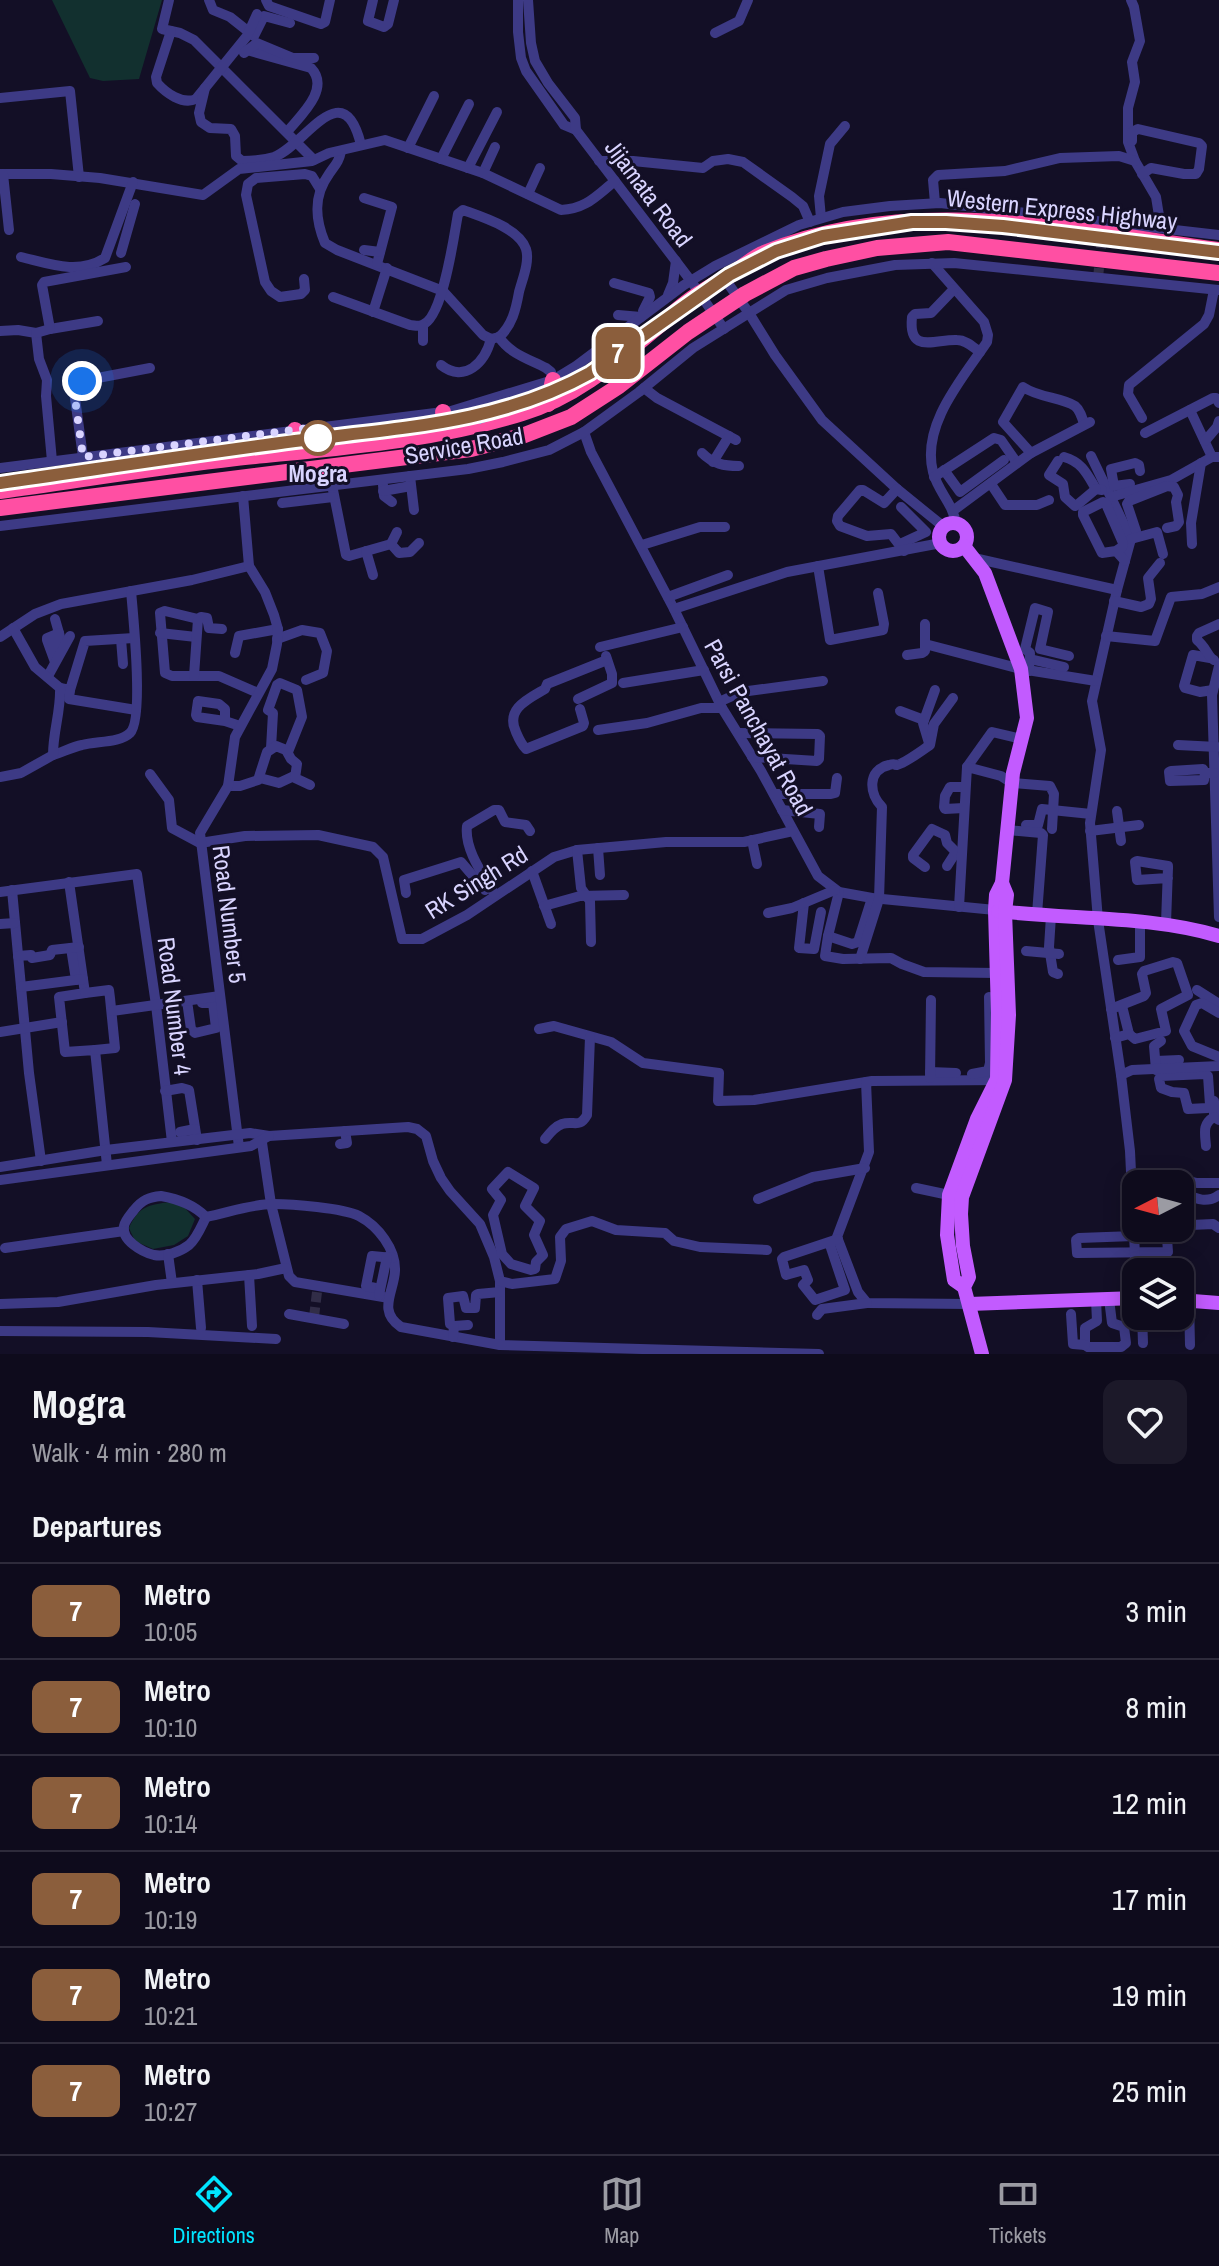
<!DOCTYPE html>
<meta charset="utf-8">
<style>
:root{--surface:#0e0b1c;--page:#1c1929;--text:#f1f3f6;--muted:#9b9ba3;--line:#2e2b3b;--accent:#00e5ff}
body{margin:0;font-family:"Archivo Narrow",sans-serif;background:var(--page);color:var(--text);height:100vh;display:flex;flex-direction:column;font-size:30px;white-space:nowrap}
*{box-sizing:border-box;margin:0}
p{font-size:26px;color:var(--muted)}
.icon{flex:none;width:44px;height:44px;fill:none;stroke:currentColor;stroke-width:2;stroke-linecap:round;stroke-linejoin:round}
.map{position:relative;height:1354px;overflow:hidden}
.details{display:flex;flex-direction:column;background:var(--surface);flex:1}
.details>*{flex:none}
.badge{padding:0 16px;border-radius:12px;font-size:28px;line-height:52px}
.needle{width:52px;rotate:264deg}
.buttons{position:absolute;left:1122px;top:1170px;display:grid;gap:16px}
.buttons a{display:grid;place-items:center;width:72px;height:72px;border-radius:16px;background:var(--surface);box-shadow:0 4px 20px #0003,0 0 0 2px var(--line);font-size:40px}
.you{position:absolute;width:40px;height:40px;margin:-20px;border:6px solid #fff;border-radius:50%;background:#1a73e8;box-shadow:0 0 0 12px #1a73e833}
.map>.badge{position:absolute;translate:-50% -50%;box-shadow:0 0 0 4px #fff}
h2{padding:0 32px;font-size:30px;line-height:72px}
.round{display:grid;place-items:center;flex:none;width:84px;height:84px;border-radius:16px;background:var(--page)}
.headline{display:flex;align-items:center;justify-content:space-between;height:136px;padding:0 32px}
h1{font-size:38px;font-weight:800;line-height:60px}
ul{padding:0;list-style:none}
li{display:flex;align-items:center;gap:24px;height:96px;padding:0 32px;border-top:2px solid var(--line)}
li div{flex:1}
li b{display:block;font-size:30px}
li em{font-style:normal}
li .badge{min-width:88px;font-weight:700;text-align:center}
.tab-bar{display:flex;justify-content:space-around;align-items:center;height:112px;border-top:2px solid var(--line);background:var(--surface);font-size:22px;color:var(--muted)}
.tab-bar a{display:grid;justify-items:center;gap:4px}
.tab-bar .current{color:var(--accent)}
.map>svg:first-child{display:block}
.green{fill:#12302f}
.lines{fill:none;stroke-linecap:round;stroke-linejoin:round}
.minor-tunnel{stroke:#312d47;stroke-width:10;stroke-dasharray:10 5;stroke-linecap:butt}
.minor{stroke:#3d3a85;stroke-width:10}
.major{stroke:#c25bff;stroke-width:14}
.highway{stroke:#ff4fa3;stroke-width:16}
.rail{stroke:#00e5ff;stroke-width:2;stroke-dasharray:12 10;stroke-linecap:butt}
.line-casing{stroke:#fff;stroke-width:18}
.line{stroke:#8b5e3c;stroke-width:12}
.walk{stroke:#d9d4ff;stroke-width:8;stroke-dasharray:0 14.4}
.stop-dot{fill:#fff;stroke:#8b5e3c;stroke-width:4}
.labels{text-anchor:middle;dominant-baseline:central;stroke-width:6;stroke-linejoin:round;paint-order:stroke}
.street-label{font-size:24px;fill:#d9d4ff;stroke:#130f26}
.stop-label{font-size:24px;font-weight:bold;fill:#d9d4ff;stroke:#130f26}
</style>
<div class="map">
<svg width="1219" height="1354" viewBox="0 0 1219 1354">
<rect width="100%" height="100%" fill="#130f26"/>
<!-- green -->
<g class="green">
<path d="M52,0H162L139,79L103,81L90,78Z"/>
<path d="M170,1202L183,1206L195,1219L188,1236L174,1245L153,1249L135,1241L129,1228C139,1206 148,1205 170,1202Z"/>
</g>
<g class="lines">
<!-- minor-tunnel -->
<g class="minor-tunnel">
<path d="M1098,278L1103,228"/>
<path d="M314,1317L317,1292"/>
</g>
<!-- minor -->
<g class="minor">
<path d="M169,0L162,29L180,33L194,40L314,160"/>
<path d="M209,0L213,10L230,17L254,36L264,16L290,23"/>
<path d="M266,0L269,6L321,24L325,22L330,0"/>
<path d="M373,0L368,21L384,27L388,24L394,0"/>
<path d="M518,0V32L521,58L526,71L564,125L576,130L691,281L724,329"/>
<path d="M528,0L531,43L535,61L548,83L575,118L576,130"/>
<path d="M1131,0L1134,7L1140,41L1132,62L1135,82L1128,108V142L1135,161L1156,197L1161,228"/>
<path d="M171,31L156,77L157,83C166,93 182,105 196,99L247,36L257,14"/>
<path d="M715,33L739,21L748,0"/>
<path d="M247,50L311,68C331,89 300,116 287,132"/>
<path d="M244,53L257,43L293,58H314"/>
<path d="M205,88L199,113L201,122L210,128L231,129L235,136L236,156L242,161C251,161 264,160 274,157C305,146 343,71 361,145"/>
<path d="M0,98L70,91L79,177"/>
<path d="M1132,141V132L1138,129L1199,143L1202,146L1199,169L1196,174H1184L1151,168L1142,174"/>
<path d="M408,148L434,96"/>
<path d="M341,151C339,162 335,165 329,174C313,196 315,219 325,243L337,250L443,291L483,335L491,339L499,337"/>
<path d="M441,159L469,104"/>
<path d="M599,161H633L703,168L713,161L728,159L743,162L792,197L803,206L810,222"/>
<path d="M468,168L497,112"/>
<path d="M483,173L495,147"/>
<path d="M0,174H51L100,178L203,195L239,169L312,161L329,153L385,140L483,173L561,210C586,209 596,196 615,181"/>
<path d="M3,174L9,230"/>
<path d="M528,194L540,168"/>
<path d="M364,198L392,207L377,264"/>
<path d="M935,203L933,180L938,175L1005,171L1060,158L1119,156L1135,161"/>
<path d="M821,218L819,196L830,144L845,126"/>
<path d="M364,250L380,252"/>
<path d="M121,253L135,204"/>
<path d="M21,257C50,264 78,275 105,258L133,182"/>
<path d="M932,263L984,322L988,335L987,342C962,379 921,425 933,472C938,492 953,503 956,524"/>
<path d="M722,275L749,313L775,355L822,420L897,489L944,527"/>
<path d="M304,279L305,290L301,294L280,297L271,291L265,282L246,195L248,184L256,178L305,174L312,176L320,189"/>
<path d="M614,283L649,293L650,297L643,311"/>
<path d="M954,289L931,313L915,314L912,317C908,355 935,339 957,340C966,340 973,347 980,352"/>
<path d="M668,295L673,283L676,261"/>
<path d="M333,297L410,325C414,325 418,327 422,325C443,319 454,235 458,214L463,210C482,217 519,228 526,249C530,262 522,280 519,292C516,309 512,326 499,337"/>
<path d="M373,312L387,268"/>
<path d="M618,315L641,317"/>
<path d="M423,325V341"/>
<path d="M50,329L98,321"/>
<path d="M0,331L18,330L36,333L39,359L47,380L46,396L52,461"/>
<path d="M36,333L50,329L42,285L44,282L126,267"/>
<path d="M499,337C510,354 529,359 546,368L551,372L553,380"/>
<path d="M441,365C465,384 485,362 491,339"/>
<path d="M644,388L657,398L736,440"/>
<path d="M1190,410L1212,457"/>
<path d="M1142,418L1128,394L1129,385L1204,324L1209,315L1214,290"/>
<path d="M584,432L591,452L674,609L722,708L761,771L818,876L839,892L872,898L995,910"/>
<path d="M1145,433L1213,398H1216L1219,403"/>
<path d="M1205,441L1217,427L1219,421"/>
<path d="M702,453C713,464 724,466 739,466"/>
<path d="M1031,453L1003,422L1023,387C1039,398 1061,397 1075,406C1080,410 1082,417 1084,424"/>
<path d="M1091,456L1131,539L1117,590"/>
<path d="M83,457L74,391L76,384L82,381L150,368"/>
<path d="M1064,457C1082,462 1087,474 1096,489L1102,490"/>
<path d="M1058,461L1049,475L1063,484L1065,497L1075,506L1077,505L1096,489"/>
<path d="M713,462L729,436"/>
<path d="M0,468L451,411L553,380L576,366L684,285L715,266L799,225L843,212L890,206L940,203L1219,235"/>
<path d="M944,470L960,492L1004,460"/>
<path d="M410,476L414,510"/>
<path d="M934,477L994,438L1001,440L1017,463"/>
<path d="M991,484L1005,505H1037L1049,500"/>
<path d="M1130,484L1114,486L1111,469L1135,463L1139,465L1140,471"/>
<path d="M332,485L346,555L349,556L391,544L399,553L410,552L419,543"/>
<path d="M383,485L384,496L392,502"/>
<path d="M897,489L884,503L863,490H860L838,516L837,521L840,526L867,536L891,534L904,551"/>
<path d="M383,491L411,486"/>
<path d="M1111,497L1171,480L1212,457H1219"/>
<path d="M282,503L333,497"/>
<path d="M954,510L1031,453L1090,422"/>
<path d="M0,526L468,469L503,462L549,450L584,432L639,392L693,348L786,290L827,278L895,265L954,263L1219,290"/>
<path d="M1136,531L1127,504L1129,501L1167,486L1174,487L1178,495L1176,502L1179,522L1176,526L1167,528"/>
<path d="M1131,539L1157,532L1163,554"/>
<path d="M391,544L397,532"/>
<path d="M900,544L926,532L901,507"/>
<path d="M1192,544L1191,523L1201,463"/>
<path d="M642,545L700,527H725"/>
<path d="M366,551L373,575"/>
<path d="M1116,551L1102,553L1083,515V512L1103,502L1106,504L1123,543L1122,547L1116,551L1125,561"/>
<path d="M974,558L1117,590L1092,701L1101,750L1090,823L1098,920L1121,1075"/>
<path d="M818,566L830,640L883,630L884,624L878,593"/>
<path d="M668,597L728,575"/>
<path d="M1114,601L1141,607L1149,604L1151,599L1148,578L1160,563"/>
<path d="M674,609L787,572L941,543"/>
<path d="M55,619L59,633"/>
<path d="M198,619L165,611L160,613L165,673L172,676H219L258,693"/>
<path d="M160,633L196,637"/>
<path d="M1106,636L1155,641L1171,597L1202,594L1219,587"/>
<path d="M0,637L35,614L61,604L192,580L249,566"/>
<path d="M121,639L123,664"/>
<path d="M277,639L302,630L320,633L327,651L323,673L306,680"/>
<path d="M925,644L1021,669L1096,681"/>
<path d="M600,647L683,627"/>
<path d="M51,651L60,637L59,633L47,638V640L55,662"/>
<path d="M235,653L239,636L278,629"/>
<path d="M907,655L922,653L925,651V624"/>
<path d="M1210,658L1193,655L1184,686L1185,688L1200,692L1213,690"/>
<path d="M1030,659L1064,667"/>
<path d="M1214,660C1208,657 1206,647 1197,640V636L1199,633L1219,624"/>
<path d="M1219,666L1212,695L1219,917"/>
<path d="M1029,671L1030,653L1025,649L1035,608L1048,612L1040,649L1069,656"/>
<path d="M48,676L70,636"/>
<path d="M194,676L198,619L201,617L207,618L209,628L222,629"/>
<path d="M623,683L704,670"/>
<path d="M60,688L70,690L85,641L134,638"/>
<path d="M70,690L69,699L136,710"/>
<path d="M578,699L612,683V674L606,656"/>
<path d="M719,702L741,692L823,681"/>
<path d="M580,709L584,723L583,726L526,749C521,744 519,739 516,732C505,709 528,699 545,689L547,684L607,660"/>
<path d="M900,711L924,720"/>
<path d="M225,721L197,717L196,715L198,701L219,704L225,709V721L240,726"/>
<path d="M598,730L647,723L701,708H722"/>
<path d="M738,733L818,734L820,736L819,759L817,761L752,757"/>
<path d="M929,743L923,723L935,690"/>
<path d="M1178,745L1217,747"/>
<path d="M271,748L273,713L268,710L277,685L280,683L297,690L302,717L288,752"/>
<path d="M53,755C63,752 72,747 82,745C96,741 120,743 130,733C144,720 133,614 131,591"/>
<path d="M967,767L992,732L1022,739"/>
<path d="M1205,773L1204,780L1170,781L1169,772L1171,771L1203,769L1205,773H1214"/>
<path d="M150,774L169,800L172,828L200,843L245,836L318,835L373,847L383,857L402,939H422L467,915L554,857L577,850L666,842H744L793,831"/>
<path d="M0,777L21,773L53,755C53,731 61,711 60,688L35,667L13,628"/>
<path d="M260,778L279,783L294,776"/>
<path d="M228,786H240L258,780L267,752L276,746L286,750L291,759L297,764L295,778L310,785"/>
<path d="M774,794H831L835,793L837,778"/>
<path d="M964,808L945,809L944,807L945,796L950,787H965"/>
<path d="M782,810L820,814L819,827"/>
<path d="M1117,811L1121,841"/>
<path d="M1026,825H1038L1042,809L1091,814"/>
<path d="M1008,830L1041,833L1043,835L1037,914"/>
<path d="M1090,831L1139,825"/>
<path d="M752,840L757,864"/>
<path d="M598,848L600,875"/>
<path d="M577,850L581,888L590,901L591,942"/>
<path d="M947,866L956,852"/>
<path d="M925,867L913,858V855L932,829L945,835L947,843L961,857"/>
<path d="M532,871L551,924"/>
<path d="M69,882L85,993L59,997L65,1052L95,1050L107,1165"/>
<path d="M12,890L29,1073L41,1161"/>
<path d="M0,892L137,874L156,1005L172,1142"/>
<path d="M839,892L828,936L852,944L858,942L872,898"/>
<path d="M406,893L404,880L461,862L485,890"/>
<path d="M495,895C484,876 464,850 467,826L494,810H499L505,822L526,825L530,831"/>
<path d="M804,903L799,948L814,949L821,912"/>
<path d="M544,906L580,896L624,895"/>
<path d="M959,907L967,767L1001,776L1012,783L1050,786L1054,794L1052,829"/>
<path d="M768,913L792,908L835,890"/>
<path d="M1051,916L1049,947L1053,972L1058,974"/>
<path d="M1166,923L1168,868V866L1137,861L1135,862L1137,880L1168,878"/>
<path d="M0,924L15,923"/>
<path d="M828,936L825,956L843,959L891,958L902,964L924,972L996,973"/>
<path d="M71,948L76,980"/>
<path d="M1026,951L1059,954"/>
<path d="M18,956L31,955L32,958L50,955L52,950L79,947"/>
<path d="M860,959L879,899L882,807C869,794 867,770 889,765C900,762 891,768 902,763C912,758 921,751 930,745L934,724L953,698"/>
<path d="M1118,960L1140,957V922"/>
<path d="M21,987L83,979"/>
<path d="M1197,990L1219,1004"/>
<path d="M85,993L109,990L110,998L115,1048L95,1050"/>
<path d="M187,1001L191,1029L195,1033L216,1028L213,1003H202"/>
<path d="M1122,1006L1129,1034"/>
<path d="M1111,1009L1144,996L1146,993L1142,974L1144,971L1173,962L1177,963L1188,995L1161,1009L1166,1031L1135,1039L1129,1034L1115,1038"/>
<path d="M112,1011L220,996"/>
<path d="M1219,1013L1202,1003L1196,1005L1184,1031L1192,1046L1219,1057"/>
<path d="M539,1029L554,1026L611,1042L643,1063L719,1073L718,1101L754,1100L872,1081L1003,1080"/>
<path d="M0,1032L62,1022"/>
<path d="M1156,1061L1179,1060"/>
<path d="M1156,1070L1154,1046L1161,1041"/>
<path d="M930,1072L956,1073"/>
<path d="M972,1074L988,1071L990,1063L989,997"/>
<path d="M1205,1074L1208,1076L1210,1105L1208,1108L1188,1109L1184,1093L1172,1092L1161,1088L1159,1079L1161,1076Z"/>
<path d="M930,1078L931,1000"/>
<path d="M866,1082L869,1152L837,1237L858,1292L867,1303L969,1304"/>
<path d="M165,1091L182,1088L189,1090L197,1140"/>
<path d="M1214,1101V1117L1219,1120"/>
<path d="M180,1132L195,1129"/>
<path d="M261,1136L271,1204L289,1276L295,1282L389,1298"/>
<path d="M545,1139C550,1133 554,1127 562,1124C574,1120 579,1129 587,1115L590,1037"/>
<path d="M340,1144L347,1143L345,1131"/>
<path d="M1206,1146C1205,1133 1202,1124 1214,1117"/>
<path d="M239,1147L200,833L228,786L235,737L272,669L277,644L278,629L274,615L265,592L249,566L243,496"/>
<path d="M0,1167L106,1150L250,1133L269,1136L408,1127L417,1129L426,1136L433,1161L441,1178L450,1191L480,1224L494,1257L500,1281V1345"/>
<path d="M508,1172L534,1188L525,1206L540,1221L534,1235L543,1255L536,1262L535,1269L531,1270L511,1264L502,1254L493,1215L501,1200L492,1189Z"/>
<path d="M0,1180L251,1146L269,1136"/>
<path d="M1130,1182L1167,1176L1197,1183H1219"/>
<path d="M916,1188L949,1195"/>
<path d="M1180,1192C1193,1197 1205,1205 1219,1195"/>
<path d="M161,1196C179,1199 194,1205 206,1217C201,1227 197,1238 189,1245C180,1252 166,1257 154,1255C142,1252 121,1240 124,1226C125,1220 131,1214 134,1210C142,1200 149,1197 161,1196Z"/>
<path d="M758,1199L813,1177L865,1168"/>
<path d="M206,1217C227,1213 251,1204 273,1204C292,1204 343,1208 359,1216C378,1226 396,1249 395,1271C394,1292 377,1311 401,1327L500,1345L819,1354"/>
<path d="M1176,1228H1184L1191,1225L1213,1224L1219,1228"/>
<path d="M1134,1236H1165L1167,1238L1168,1252L1077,1253L1076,1240L1079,1238Z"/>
<path d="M829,1242L845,1290L815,1300L803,1285L808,1280L804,1270L786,1275L782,1259L784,1257L838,1239"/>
<path d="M5,1248L124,1231"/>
<path d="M168,1254L172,1283"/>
<path d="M249,1275L252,1326"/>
<path d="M1136,1276L1130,1151L1121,1075L1132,1070L1219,1066"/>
<path d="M197,1280L201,1328"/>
<path d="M500,1281L512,1284L555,1279L561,1261L560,1237L566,1229L592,1221L616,1230L665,1233L674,1241L700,1247L767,1250"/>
<path d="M380,1289L366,1286L372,1256L393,1258"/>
<path d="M379,1295L387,1257"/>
<path d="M1096,1300L1097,1321L1085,1328V1345L1088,1347H1121L1126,1343L1124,1327L1112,1323L1109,1299"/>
<path d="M1189,1301L1190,1345"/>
<path d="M0,1304L58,1302L156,1285L258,1274L286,1268"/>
<path d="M289,1314L344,1324"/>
<path d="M1071,1314L1073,1344L1085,1345"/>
<path d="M817,1315L822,1309L867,1303"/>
<path d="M1142,1316L1143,1343"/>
<path d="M454,1326L468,1325"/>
<path d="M0,1331L148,1332L276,1339"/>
<path d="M453,1337L454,1326L450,1324L448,1298L463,1296L466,1308H475L476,1295L478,1294L500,1292"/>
</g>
<!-- major -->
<g class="major">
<circle cx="953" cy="537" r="14"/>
<path d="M964,546L985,573L1021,669L1027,718L1013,773L1002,883L996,895L995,910L998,1013L997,1079L977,1119L949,1195L947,1235L954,1280L964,1287"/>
<path d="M998,911C1071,920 1148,915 1219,936"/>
<path d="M1180,1300L1219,1303"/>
<path d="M969,1304L1136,1298"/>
<path d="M982,1354L964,1287L969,1277L963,1246L961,1214L962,1197L1005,1080L1009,1015L1005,912L1007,895L1002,883"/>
</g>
<!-- highway -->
<g class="highway">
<path d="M548,404L553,380"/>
<path d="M443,412L446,432"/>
<path d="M295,430L297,451"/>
<path d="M0,491C79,480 157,467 236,458C332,448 430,442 522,413C575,397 614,363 656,328C671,316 685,301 702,292C713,285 724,279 735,272C744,266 752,259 762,254C907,193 1069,230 1219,250"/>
<path d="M0,508L471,449L522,436L571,417L619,386L688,332L745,294L794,268L826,259L877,248L948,242L1219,273"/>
</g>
<!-- rail -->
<path class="rail" d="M0,489L479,423C518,410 556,399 593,379L732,279L777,255L825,241L915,229L948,228L1004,232L1219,259"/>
</g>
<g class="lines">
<!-- line casing -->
<g class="line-casing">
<path id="line" d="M0,483C98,469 197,454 295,441C396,428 499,424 590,373L729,275L776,251L823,236L912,222H946L1003,226L1219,252"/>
</g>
<!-- line -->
<use href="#line" class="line"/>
<!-- walk -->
<path class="walk" d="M82,381L76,384L74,391L83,457L324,426L318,438"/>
</g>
<!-- markers -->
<circle class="stop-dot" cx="318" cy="438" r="16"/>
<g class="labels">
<!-- street labels -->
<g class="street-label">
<text transform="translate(649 193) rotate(53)">Jijamata Road</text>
<text transform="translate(1062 209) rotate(6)">Western Express Highway</text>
<text transform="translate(464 445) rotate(-10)">Service Road</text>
<text transform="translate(759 727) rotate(61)">Parsi Panchayat Road</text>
<text transform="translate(476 882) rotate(-32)">RK Singh Rd</text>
<text transform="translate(230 914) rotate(83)">Road Number 5</text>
<text transform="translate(175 1006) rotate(83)">Road Number 4</text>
</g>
<!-- stop labels -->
<g class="stop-label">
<text x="318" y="473">Mogra</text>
</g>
</g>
</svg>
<div class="buttons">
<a><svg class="needle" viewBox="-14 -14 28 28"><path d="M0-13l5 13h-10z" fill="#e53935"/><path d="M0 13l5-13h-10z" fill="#9b9ba3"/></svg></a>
<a><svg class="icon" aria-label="layers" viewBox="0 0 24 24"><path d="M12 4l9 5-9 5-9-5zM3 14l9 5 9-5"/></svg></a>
</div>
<div class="you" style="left:82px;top:381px"></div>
<b class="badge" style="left:618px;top:353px;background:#8b5e3c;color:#fff">7</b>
</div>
<section class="details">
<div class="headline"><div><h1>Mogra</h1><p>Walk · 4 min · 280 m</p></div><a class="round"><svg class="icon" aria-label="heart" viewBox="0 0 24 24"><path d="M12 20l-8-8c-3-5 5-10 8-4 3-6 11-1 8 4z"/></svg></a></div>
<h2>Departures</h2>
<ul>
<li><span class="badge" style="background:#8b5e3c;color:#fff">7</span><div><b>Metro</b><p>10:05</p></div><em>3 min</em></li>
<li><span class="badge" style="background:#8b5e3c;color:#fff">7</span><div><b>Metro</b><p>10:10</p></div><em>8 min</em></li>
<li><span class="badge" style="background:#8b5e3c;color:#fff">7</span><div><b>Metro</b><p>10:14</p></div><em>12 min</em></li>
<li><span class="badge" style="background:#8b5e3c;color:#fff">7</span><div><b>Metro</b><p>10:19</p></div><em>17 min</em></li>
<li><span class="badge" style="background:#8b5e3c;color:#fff">7</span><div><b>Metro</b><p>10:21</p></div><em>19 min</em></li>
<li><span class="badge" style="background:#8b5e3c;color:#fff">7</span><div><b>Metro</b><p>10:27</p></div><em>25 min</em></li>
</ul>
</section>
<nav class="tab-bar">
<a class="current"><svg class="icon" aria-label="directions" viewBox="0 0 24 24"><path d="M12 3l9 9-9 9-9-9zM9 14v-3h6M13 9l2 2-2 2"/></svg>Directions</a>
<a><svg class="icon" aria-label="map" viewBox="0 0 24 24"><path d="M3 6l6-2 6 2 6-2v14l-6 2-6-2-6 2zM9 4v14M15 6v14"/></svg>Map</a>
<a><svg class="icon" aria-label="tickets" viewBox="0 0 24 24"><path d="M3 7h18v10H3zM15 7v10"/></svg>Tickets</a>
</nav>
